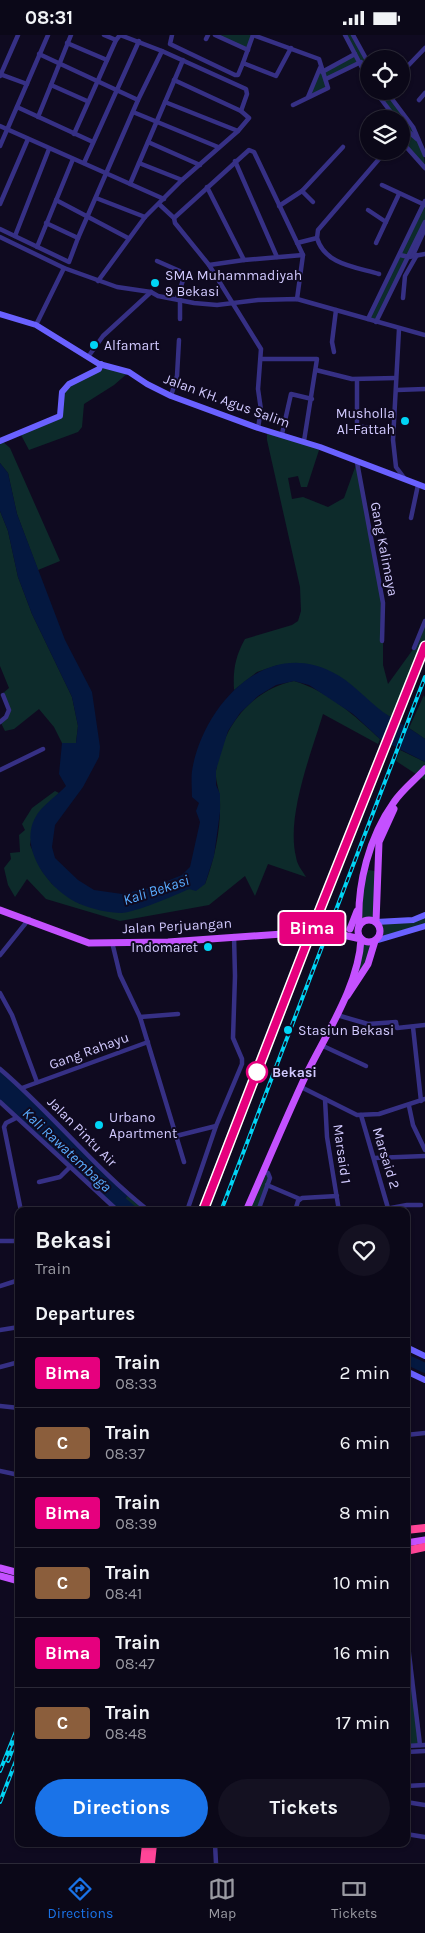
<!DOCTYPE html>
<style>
:root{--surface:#0b0818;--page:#141121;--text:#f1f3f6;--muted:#9a9aa2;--line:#2b2937;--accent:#1a73e8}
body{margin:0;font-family:Karla,sans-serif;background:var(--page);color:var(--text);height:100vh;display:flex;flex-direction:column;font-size:19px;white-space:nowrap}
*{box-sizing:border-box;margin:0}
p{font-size:16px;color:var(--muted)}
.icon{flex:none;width:28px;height:28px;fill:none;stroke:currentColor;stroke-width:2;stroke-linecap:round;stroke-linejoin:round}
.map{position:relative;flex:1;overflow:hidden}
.side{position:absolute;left:15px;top:1172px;width:395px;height:640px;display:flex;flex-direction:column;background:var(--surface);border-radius:10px;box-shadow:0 1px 4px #0004,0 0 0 1px var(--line)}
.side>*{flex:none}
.badge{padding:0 10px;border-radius:4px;font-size:18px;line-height:32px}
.controls{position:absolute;left:360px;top:15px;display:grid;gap:10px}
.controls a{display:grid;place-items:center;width:50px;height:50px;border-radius:50%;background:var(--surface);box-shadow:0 1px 4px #0004,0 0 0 1px var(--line);font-size:25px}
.map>.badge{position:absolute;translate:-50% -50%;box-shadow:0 0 0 2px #fff}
h2{padding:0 20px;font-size:19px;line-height:45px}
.round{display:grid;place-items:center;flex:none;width:52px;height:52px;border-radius:26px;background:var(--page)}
.overview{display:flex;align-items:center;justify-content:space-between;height:85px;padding:0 20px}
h1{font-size:24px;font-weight:700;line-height:38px}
.cta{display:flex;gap:10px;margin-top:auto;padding:10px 20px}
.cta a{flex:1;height:58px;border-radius:30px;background:var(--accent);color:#fff;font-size:20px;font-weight:700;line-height:58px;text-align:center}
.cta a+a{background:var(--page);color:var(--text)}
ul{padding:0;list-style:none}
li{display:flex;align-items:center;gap:15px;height:70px;padding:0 20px;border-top:1px solid var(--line)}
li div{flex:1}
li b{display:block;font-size:19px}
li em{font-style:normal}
li .badge{min-width:55px;font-weight:700;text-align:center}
.status{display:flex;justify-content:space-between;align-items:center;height:35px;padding:0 25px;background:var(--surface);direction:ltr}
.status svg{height:14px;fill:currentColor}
.dock{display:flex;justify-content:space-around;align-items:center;height:70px;border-top:1px solid var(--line);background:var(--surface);font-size:14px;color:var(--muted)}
.dock a{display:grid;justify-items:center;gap:2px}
.dock .current{color:var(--accent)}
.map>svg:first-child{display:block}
.green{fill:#0d2b2b}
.water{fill:#041840}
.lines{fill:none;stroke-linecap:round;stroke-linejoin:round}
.river{stroke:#041840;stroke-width:10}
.street{stroke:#363085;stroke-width:4.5}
.secondary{stroke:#6a61ff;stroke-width:6}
.primary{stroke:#c451ff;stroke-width:7}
.highway{stroke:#ff4598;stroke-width:8}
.rail-casing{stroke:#00d4f5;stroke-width:4}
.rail{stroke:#0f0a20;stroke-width:2;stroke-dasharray:5.5;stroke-linecap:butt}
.line-casing{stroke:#fff;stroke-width:11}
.line{stroke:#e6007e;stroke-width:8}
.poi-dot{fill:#00d4f5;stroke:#0f0a20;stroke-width:2}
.stop-dot{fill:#fff;stroke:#e6007e;stroke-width:2.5}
.labels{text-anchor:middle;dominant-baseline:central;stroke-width:4;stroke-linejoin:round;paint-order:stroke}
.poi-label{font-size:14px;fill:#d2caff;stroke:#0f0a20;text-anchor:start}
.street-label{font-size:14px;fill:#d2caff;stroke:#0f0a20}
.stop-label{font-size:14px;font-weight:bold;fill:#d2caff;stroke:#0f0a20;text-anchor:start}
.water-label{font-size:15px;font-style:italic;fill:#58acff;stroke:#0f0a20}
</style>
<div class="status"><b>08:31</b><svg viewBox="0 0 49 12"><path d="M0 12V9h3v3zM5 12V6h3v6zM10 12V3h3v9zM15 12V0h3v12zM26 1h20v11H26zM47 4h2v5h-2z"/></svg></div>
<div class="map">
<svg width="425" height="1828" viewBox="0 0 425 1828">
<rect width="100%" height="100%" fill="#0f0a20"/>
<!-- green -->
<g class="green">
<path d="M215,0H253L248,15Z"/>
<path d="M345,0H353L369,29V46L361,28L327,44L328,51L308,62L320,32L322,36L355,19Z"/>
<path d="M375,56H386C404,80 425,102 425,133L401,106V84H396Z"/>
<path d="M425,170V194L408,222L376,287L368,284Z"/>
<path d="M101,329L129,337L114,350L84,369L82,392L78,397L29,415L20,398L56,383L62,357L97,334Z"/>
<path d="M267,396L320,412L307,452H301L298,441L288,443L292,464L303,462L328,472L344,463L357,427L383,568V630L388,649L414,613L425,586V606L404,656L397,685L278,630L257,637L234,655C233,635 235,622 245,604L292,590L298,586L301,576L300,552L267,405Z"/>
<path d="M0,406H2L10,413L60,526L38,535L17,479L8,438L0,428Z"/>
<path d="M0,476L8,496L18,542L32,579L72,662L78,691L76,708H62L54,692L39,674L14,694L5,696L0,686L8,678L2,659L9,653L0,631Z"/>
<path d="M294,646C328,656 355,681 380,704L378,709L323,679C311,719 286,781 296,822C297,830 302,835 306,842L268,829L255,861L245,841L209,870L120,886L46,864L27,844L15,862L8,850L4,833L11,824L10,818L20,817L19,800L25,795L22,789L32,773L55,756L59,758L35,784L30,810L42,836L52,849L80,869L189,854L205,849C215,823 221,793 220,766C220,755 215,747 216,736C222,692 251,655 294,646Z"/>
<path d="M424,660L425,663V704L409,693Z"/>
<path d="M400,715L425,727V745L396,726Z"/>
<path d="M369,835L375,836L377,887L405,886L425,880V891L375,906L355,952L362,905L372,907C389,896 376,877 361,889L364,836Z"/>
<path d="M263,1137L269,1140L258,1176H246Z"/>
<path d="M128,1160L149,1176L116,1175Z"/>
<path d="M406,1594L420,1710L406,1711Z"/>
</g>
<!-- water -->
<g class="water">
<path d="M0,428L8,438L17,479L65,605L92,657L100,712L99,722L83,752L55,790L52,812L55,823L78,845L94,855L122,859L150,853L182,840L190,832L200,787L196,776L199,768L192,762C192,754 191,744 192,736C202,673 264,602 332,637C351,646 367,665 383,677C397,687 412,694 425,704V727L380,704L353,679L309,650L294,646L276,650L258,661L240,678L228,696L216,735V750L220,759V777L214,821L205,849L196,856L189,854C176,860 134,878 121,878C110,878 91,874 80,869C51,857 18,815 35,783C41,771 57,761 66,751L59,739L62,708H76L78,691L72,662L32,579L18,542L8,496L0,476Z"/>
<path d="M0,1034L128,1160L116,1175L0,1067Z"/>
</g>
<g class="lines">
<!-- river -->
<g class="river">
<path d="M113,1159L133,1176"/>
<path d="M406,1324L425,1333"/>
</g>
<!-- street -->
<g class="street">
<path d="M104,0L116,5"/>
<path d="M172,0L170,9L235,40H238L243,28L276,41L291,13"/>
<path d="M215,0L248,15"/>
<path d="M253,0L319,24L328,53L293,70"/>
<path d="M345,0L369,46"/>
<path d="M353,0L369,29"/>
<path d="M206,4L208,0"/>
<path d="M67,8L107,25"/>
<path d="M39,19L138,65"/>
<path d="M243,28L253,0"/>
<path d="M322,37L355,19"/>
<path d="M401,38L425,13"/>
<path d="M0,39L27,49"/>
<path d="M0,41L18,0"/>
<path d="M326,44L361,27"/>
<path d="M51,50L71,0"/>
<path d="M375,56L396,84"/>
<path d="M386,56L413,92L425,120"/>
<path d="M308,62L320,33"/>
<path d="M419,65L425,58"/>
<path d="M165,67L238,96"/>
<path d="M17,72L93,107"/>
<path d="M133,77L218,112"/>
<path d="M38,82L51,50L87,66"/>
<path d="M401,90L417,104"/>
<path d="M0,91L164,164"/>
<path d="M74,99L116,5L120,0L162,16L246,54L247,59L241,76"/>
<path d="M401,106L425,133"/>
<path d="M148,107L200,130"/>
<path d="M0,111L48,0"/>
<path d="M379,124L318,195L317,203C325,230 356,232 379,239"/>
<path d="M235,126L277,222"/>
<path d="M84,128L139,6"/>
<path d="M139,128L182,145"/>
<path d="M130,149L183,25"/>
<path d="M382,150L425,170"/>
<path d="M207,152L244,225"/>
<path d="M302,156L313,167"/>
<path d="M96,163L145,182"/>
<path d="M56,165L128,203"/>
<path d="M0,169L28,104"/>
<path d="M159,169L174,183"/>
<path d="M279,171L302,156L343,112"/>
<path d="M368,175L386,187"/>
<path d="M46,188L78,203L138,65L162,16"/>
<path d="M0,194L69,227L78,203"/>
<path d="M15,201L49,114"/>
<path d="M0,202L64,233L117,252L151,257L158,261L194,268L217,270L258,265L297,264L425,300"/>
<path d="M297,208L317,203"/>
<path d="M376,208L399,159"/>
<path d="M37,212L73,124"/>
<path d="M400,220L409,222L425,219"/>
<path d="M413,220L425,194"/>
<path d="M157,226L182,237L183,245L177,264"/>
<path d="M209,230L244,225L303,220"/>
<path d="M98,246L145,182L182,145L238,96L249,83L241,76L174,45"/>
<path d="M403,263L405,241L417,220"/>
<path d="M180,284V265"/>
<path d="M368,284L425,166"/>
<path d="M376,287L425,187"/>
<path d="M36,290L64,233"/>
<path d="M399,294L393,405L396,432L405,444"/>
<path d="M334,317L332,307L336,275"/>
<path d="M88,322L103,301L151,257"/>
<path d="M262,324H317L304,406"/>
<path d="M316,335L352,344L396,343"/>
<path d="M357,345V391L393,397"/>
<path d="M397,355L425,354"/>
<path d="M171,361L177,341L179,305"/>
<path d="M258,393L261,375L258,354L261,314L209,230L175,188L174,183L249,115L254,117L303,220L297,264"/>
<path d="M282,399L291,359L312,364"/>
<path d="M357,427L383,568L382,606"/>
<path d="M411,483L418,450"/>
<path d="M414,613L425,586"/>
<path d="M0,687L6,682L9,675L3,660"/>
<path d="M0,735L43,714"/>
<path d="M112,907L120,940L140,982L184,1127"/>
<path d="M0,920L29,884"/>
<path d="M0,958L12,980L37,1047"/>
<path d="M337,980L368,989L396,987L397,993L425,990"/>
<path d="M140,982L178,979"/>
<path d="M413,992L421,1066"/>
<path d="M321,1010L366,1031"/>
<path d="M0,1034C52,1078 95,1134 149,1176"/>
<path d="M301,1052L357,1080L379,1079L425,1064"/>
<path d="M22,1053L148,1007"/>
<path d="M325,1064L327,1102L339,1176"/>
<path d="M0,1067L118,1176"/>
<path d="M409,1071L413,1090L425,1115"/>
<path d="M361,1080L388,1173"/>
<path d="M16,1083L6,1088L4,1092L21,1176"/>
<path d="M176,1101L216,1091"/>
<path d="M374,1123L425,1121"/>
<path d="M39,1147L60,1142L70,1132"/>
<path d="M267,1150L300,1164"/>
<path d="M187,1176L216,1091L242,1029V1024L233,1003L235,941L234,901"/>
<path d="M258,1176L270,1143L268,1138L263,1137"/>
<path d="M295,1176L298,1166L302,1163L337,1161"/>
<path d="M375,1176L407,1170H421"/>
<path d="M0,1206H19"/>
<path d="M0,1251L19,1245"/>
<path d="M0,1295L19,1292"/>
<path d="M0,1332L19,1327"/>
<path d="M0,1371L19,1373"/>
<path d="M406,1400L425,1398"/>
<path d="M0,1436L19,1440"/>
<path d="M406,1594L420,1710"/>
<path d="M406,1711L425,1710"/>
<path d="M406,1717L425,1716"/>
<path d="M406,1751L425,1750"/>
<path d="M406,1767L425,1770"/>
<path d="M406,1799L425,1802"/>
<path d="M215,1809L216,1828"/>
</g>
<!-- secondary -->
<g class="secondary">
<path d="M0,279L36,290L99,329L129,337L147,349L171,361L258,393L320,412L425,452"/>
<path d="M0,406L60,381L62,357L69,349L99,334L101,329"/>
<path d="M376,887L413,885L425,880"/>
<path d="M375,906L425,891"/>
<path d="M406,1312L425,1321"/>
<path d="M406,1336L425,1345"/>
</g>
<!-- primary -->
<g class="primary">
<path d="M0,875L89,908L168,907L325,896L361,904C359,950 326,999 306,1040C285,1085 266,1131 246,1176"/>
<circle cx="369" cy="896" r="11"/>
<path d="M376,887L379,807L394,774"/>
<path d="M359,891C357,849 369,802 394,767C402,755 415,745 425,734"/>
<path d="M350,894L357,876"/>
<path d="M347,961L368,929L375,906"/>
<path d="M406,1508L425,1505"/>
<path d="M0,1533L19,1538"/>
<path d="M0,1541L19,1546"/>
</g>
<!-- highway -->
<g class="highway">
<path d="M406,1495L425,1493"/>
<path d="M406,1516L425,1512"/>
<path d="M144,1828L146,1809"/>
<path d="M151,1828L153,1809"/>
</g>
<!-- rail casing -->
<g class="rail-casing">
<g id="rail">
<path d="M203,1176L311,897L425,611"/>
<path d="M221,1176L425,642"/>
<path d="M8,1726L19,1698"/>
<path d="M0,1736L19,1689"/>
<path d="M0,1767L19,1718"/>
</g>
</g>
<!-- rail -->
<use href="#rail" class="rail"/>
</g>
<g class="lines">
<!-- line casing -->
<g class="line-casing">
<path id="line" d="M203,1176L311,897L425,611"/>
</g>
<!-- line -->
<use href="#line" class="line"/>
</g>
<!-- markers -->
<g class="poi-dot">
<circle cx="155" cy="248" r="5"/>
<circle cx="94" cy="310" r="5"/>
<circle cx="405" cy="386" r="5"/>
<circle cx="208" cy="912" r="5"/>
<circle cx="288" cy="995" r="5"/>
<circle cx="99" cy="1090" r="5"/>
</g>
<circle class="stop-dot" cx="257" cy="1037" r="10"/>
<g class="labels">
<!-- poi labels -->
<g class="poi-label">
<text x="165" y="240">SMA Muhammadiyah<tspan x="165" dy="16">9 Bekasi</tspan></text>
<text x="104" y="310">Alfamart</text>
<text x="395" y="378" text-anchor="end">Musholla<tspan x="395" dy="16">Al-Fattah</tspan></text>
<text x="198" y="912" text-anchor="end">Indomaret</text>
<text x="298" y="995">Stasiun Bekasi</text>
<text x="109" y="1082">Urbano<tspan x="109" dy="16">Apartment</tspan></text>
</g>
<!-- street labels -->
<g class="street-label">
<text transform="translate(227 366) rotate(20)">Jalan KH. Agus Salim</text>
<text transform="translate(384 514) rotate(79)">Gang Kalimaya</text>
<text transform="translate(177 891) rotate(-3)">Jalan Perjuangan</text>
<text transform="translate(89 1016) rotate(-20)">Gang Rahayu</text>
<text transform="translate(82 1097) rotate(45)">Jalan Pintu Air</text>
<text transform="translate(342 1119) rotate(82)">Marsaid 1</text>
<text transform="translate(386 1123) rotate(73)">Marsaid 2</text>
</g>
<!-- stop labels -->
<g class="stop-label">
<text x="272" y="1037">Bekasi</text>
</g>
<!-- water labels -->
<g class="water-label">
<text transform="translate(156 855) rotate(-18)">Kali Bekasi</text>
<text transform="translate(67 1115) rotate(43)">Kali Rawatembaga</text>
</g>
</g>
</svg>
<div class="controls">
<a><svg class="icon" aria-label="locate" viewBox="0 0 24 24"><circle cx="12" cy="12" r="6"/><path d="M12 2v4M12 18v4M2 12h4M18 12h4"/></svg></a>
<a><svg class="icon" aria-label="layers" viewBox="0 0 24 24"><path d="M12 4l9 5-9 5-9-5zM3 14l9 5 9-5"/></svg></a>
</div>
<b class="badge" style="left:312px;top:893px;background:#e6007e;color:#fff">Bima</b>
<section class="side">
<div class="overview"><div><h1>Bekasi</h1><p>Train</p></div><a class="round"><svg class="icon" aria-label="heart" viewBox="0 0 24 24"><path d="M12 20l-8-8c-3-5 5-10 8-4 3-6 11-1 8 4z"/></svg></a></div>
<h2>Departures</h2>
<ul>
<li><span class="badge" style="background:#e6007e;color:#fff">Bima</span><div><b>Train</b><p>08:33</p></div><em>2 min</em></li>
<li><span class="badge" style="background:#8b5e3c;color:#fff">C</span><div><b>Train</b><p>08:37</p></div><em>6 min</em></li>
<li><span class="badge" style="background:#e6007e;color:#fff">Bima</span><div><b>Train</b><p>08:39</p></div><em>8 min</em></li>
<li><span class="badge" style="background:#8b5e3c;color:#fff">C</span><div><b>Train</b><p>08:41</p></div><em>10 min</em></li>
<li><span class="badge" style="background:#e6007e;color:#fff">Bima</span><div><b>Train</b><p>08:47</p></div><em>16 min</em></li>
<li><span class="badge" style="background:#8b5e3c;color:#fff">C</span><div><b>Train</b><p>08:48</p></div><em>17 min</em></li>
</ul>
<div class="cta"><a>Directions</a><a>Tickets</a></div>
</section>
</div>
<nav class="dock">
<a class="current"><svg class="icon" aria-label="directions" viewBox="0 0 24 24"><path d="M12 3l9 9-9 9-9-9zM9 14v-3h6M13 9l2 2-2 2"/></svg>Directions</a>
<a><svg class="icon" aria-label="map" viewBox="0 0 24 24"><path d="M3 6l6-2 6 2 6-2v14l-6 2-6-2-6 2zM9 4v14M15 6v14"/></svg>Map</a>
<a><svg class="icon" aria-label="tickets" viewBox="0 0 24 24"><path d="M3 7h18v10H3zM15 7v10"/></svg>Tickets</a>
</nav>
